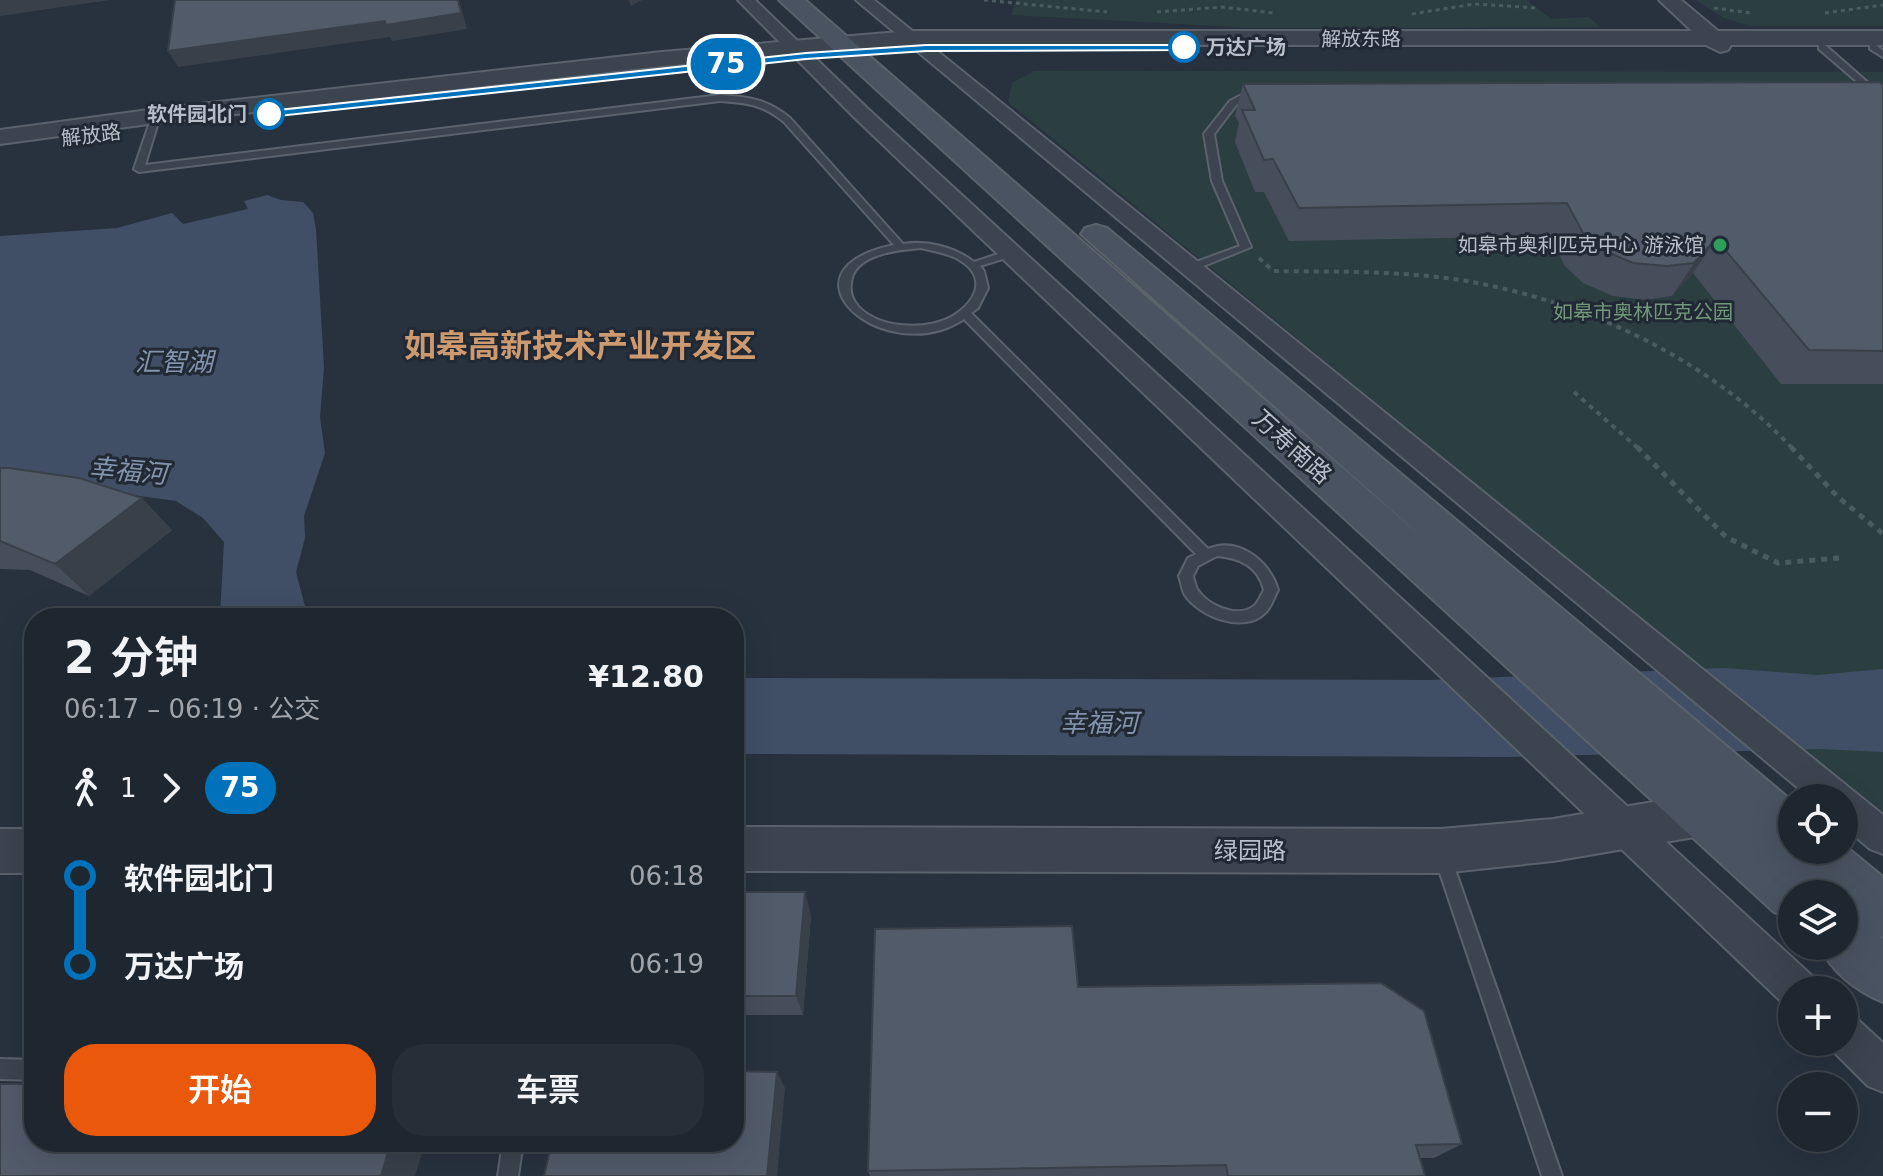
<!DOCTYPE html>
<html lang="zh">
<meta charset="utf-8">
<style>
:root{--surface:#1e262f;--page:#262e37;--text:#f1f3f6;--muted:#a1a5aa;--line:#3c434b;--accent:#ea580c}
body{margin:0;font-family:"DejaVu Sans","Noto Sans SC",sans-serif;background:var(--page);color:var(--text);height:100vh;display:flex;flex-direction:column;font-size:30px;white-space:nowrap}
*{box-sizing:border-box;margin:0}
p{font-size:26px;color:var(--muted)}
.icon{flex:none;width:44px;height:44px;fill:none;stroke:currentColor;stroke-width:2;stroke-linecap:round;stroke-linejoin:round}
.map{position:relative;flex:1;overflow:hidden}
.details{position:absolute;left:24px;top:608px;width:720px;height:544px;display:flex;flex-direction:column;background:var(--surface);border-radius:32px;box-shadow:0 8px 32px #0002,0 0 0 2px var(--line)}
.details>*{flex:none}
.badge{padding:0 16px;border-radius:26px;font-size:28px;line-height:52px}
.fabs{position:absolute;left:1778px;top:784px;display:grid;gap:16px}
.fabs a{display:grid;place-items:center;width:80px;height:80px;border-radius:50%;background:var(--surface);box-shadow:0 8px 32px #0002,0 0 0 2px var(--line);font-size:40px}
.map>.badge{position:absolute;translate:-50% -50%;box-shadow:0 0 0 4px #fff}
.legs{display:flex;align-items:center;gap:12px;height:88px;padding:0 40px;font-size:26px}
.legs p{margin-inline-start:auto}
.summary{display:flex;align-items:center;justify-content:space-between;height:136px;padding:0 40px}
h1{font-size:44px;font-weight:600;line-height:60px}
.button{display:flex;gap:16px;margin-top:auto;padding:16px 40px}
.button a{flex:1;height:92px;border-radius:32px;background:var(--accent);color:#fff;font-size:32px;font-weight:600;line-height:92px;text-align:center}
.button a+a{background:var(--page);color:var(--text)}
ul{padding:0 40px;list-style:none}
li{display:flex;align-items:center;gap:28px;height:88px;font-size:30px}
li i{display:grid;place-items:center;width:12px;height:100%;margin:0 10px;background:currentColor}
li i::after{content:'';width:20px;height:20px;margin:-10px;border:6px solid;border-radius:50%;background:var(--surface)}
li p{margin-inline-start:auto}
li:first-child i{background:linear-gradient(#0000 50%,currentColor 0)}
li:last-child i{background:linear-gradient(currentColor 50%,#0000 0)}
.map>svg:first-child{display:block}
.green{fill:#2b3f41}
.water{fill:#404f66}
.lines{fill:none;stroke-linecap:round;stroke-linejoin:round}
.service-casing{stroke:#5a626c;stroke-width:4}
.minor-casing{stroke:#5a626c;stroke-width:4}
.tertiary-casing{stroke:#5a626c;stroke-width:4}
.secondary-casing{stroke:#5a626c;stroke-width:4}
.path-far2{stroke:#4a5c5f;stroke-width:3;stroke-dasharray:4 4;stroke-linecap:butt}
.path-far1{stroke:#4a5c5f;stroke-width:4;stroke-dasharray:5 5;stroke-linecap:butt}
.path{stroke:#4a5c5f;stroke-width:5;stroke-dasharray:6 6;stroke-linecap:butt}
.service{fill:#3c444f;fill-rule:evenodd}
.minor{fill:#3c444f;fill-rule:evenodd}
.tertiary{fill:#3c444f;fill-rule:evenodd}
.secondary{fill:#4a5362;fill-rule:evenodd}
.wall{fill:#474e5b}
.shaded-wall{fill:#39404a}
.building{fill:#525b6a;stroke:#39404a;stroke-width:2}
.line-1{fill:#0072bc;stroke:#fff;stroke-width:2}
.stop-1-dot{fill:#fff;stroke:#0072bc;stroke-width:4}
.leisure-dot{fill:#2e9e5b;stroke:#212934;stroke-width:3}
.labels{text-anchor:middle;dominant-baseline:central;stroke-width:6;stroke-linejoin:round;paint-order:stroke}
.far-street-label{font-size:20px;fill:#b9bfc9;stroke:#212934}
.far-stop-label{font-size:20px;font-weight:bold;fill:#b9bfc9;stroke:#212934;text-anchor:start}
.far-poi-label{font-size:20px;fill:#b9bfc9;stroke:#212934;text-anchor:end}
.far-park-label{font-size:20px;fill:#72987b;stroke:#212934}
.street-label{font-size:24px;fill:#b9bfc9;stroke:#212934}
.water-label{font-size:26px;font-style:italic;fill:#8395ae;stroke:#212934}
.district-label{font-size:32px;font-weight:bold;fill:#cd9a70;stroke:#212934}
</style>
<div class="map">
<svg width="1883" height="1176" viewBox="0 0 1883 1176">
<rect width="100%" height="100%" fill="#28323f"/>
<!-- green -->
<g class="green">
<path d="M1017,0H1527L1551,19L1589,17L1600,27L1254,28L1011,15Z"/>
<path d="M1696,0H1883V26H1750L1724,18Z"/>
<path d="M1034,71L1883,72V817L1008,102L1012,83Z"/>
</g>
<!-- water -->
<g class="water">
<path d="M267,195L281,200L303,202L313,213L316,229L324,368L320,417L325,453L304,516L305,538L296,572L308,618H220L224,542L203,518L176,501L132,495L0,490V236L117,228L172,213L183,224L248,209L244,201Z"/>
<path d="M1724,668L1818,675L1883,669V752L1819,749L1508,757L734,754V678L1430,680Z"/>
</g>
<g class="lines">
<!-- service casing -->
<g class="service-casing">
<g id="service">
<path d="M1819,45H1825L1883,96V104L1819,49Z"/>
<path d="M1870,45H1876L1883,51V57L1870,49Z"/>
<path d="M1255,88L1259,91L1258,93L1236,105L1214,134L1222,181L1251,247L1196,269H1188V265L1240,246L1212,181L1204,134L1230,101Z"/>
<path d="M720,95C749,97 767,99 790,118L903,244C927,240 955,247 974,262L1007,251H1015V255L980,266L984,271L988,288L978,308L971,313L1208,549C1238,536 1270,561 1278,590C1274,597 1271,608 1265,613C1244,634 1200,617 1185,595C1182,590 1181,582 1179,576L1188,558L1196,554L964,319C886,371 769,271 894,245L784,122C762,104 747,103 720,101L139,172L134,169L152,116L156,113L160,116L145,165ZM921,248C932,251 946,253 956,258C986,274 980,297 956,314C931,332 873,330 855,302C851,296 850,291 851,284C852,254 898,250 921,248ZM1217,556C1240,558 1258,566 1264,590C1261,595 1258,603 1254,606C1237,619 1207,605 1197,589C1195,585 1194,580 1193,576L1198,566Z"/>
<path d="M1442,847L1448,849L1450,855L1562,1176H1542L1434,855L1436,849Z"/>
<path d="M0,1059L34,1060V1080L0,1079Z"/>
<path d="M503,1142H523L518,1176H498Z"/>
</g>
</g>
<!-- minor casing -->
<g class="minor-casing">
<g id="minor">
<path d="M738,0H755L868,109L1812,976L1818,990H1792V1007L1784,1004L854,117Z"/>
<path d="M856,0H874L1883,815V854L1870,849L1844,827V798H1810Z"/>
<path d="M1844,1014L1858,1020L1883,1043V1092L1868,1086L1830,1048L1827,1042H1844Z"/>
</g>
</g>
<!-- tertiary casing -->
<g class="tertiary-casing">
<g id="tertiary">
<path d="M1659,0H1681L1718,31H1883V45H1731L1728,50L1720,52L1706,45H911L662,66L156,123L0,144V130L156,109L662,52L911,31H1692Z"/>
<path d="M1724,790L1740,796L1746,811L1740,826L1724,832L1553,861L1441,873L734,871V827L1441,829L1553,819Z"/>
<rect x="0" y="829" width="34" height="44"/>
</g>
</g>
<!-- secondary casing -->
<g class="secondary-casing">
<path id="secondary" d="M779,0H805L1439,552L1081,234L1085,228L1096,225L1107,228L1792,801V850H1844V845L1883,877V937L1879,935L1883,939V1002C1858,992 1830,971 1820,946H1844V913L1849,915L1844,911V894H1825L1814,884L1818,894H1792V919L1774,912Z"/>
</g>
<!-- path-far2 -->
<g class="path-far2">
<path d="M984,0L1107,12"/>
<path d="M1714,8L1751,13"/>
<path d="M1157,12L1222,7L1274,13"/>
<path d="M1825,13L1883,5"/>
<path d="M1412,14L1474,4L1537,8"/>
</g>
<!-- path-far1 -->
<g class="path-far1">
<path d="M1259,258L1273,271C1345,272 1421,270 1492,286C1604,310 1714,365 1793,449"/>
<path d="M1574,392L1639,449"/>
</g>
<!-- path -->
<g class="path">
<path d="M1637,447L1726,537L1778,563L1839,558"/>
<path d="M1791,447L1838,497L1883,534"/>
</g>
<!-- service -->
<use href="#service" class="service"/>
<!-- minor -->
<use href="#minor" class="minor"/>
<!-- tertiary -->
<use href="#tertiary" class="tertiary"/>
<!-- secondary -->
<use href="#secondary" class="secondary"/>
</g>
<!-- wall -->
<g class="wall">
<path d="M1243,84L1883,85V384H1781L1693,273L1672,296L1645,300L1613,296L1583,283L1565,266L1550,236L1289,241L1264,192H1255L1235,142L1239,123L1235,116Z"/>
<path d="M0,468L172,530L89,596L30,570L0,569Z"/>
<path d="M734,892L811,915L803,1015H736L734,1031Z"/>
<path d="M1078,987L1462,1144L1434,1158H1420L1425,1176H870L868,1171Z"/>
</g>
<!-- shaded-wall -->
<g class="shaded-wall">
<path d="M0,0H110L0,16Z"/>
<path d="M458,0H459L467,29L392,41L390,37L178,67L168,51Z"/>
<path d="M629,0H642L631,6Z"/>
<path d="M1716,239L1693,273L1672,296L1694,263Z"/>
<path d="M142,498L172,530L89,596L55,564Z"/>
<path d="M805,892L811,915L803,1015L796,996Z"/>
<path d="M777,1072L785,1088L777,1176H767Z"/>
<path d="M391,1142H425L415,1176H381Z"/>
</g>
<!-- building -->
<g class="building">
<path d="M175,0H458L461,13L386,25L385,21L168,51Z"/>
<path d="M1880,82L1883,85V351L1809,350L1716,239L1694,263L1667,266L1633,263L1603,250L1583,233L1567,203L1299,208L1273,159L1264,160L1242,110H1255L1243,84Z"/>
<path d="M0,468H9L79,478L142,498L55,564L0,541Z"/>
<path d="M734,892H805L796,996H734Z"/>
<path d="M1072,926L1078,987L1381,983L1424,1011L1462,1144L1416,1145L1425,1176H1228L1226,1165L868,1171L875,929Z"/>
<path d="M734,1071L777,1072L767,1176H544L552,1142H734Z"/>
<path d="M0,1084H34V1142H391L381,1176H0Z"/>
</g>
<!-- line-1 -->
<path class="line-1" d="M926,45H1184L1189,47L1184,50L926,51L806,59L269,117L264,114L269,111L806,53Z"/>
<!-- markers -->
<g class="stop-1-dot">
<circle cx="1184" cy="47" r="14"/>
<circle cx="269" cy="114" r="14"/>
</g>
<circle class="leisure-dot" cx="1720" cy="245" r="8"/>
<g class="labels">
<!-- far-street labels -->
<g class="far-street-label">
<text x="1361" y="39">解放东路</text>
<text transform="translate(91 135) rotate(-7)">解放路</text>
</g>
<!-- far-stop labels -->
<g class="far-stop-label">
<text x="1206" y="47">万达广场</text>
<text x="247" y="114" text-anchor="end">软件园北门</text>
</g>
<!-- far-poi labels -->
<g class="far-poi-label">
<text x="1704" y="245">如皋市奥利匹克中心 游泳馆</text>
</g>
<!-- far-park labels -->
<g class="far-park-label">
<text x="1643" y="312">如皋市奥林匹克公园</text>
</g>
<!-- street labels -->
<g class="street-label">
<text transform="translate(1292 447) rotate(42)">万寿南路</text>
<text x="1250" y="851">绿园路</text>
</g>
<!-- water labels -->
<g class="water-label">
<text x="174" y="362">汇智湖</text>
<text transform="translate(128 471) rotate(5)">幸福河</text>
<text x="1099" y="723">幸福河</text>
</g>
<!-- district labels -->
<g class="district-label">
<text x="580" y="346">如皋高新技术产业开发区</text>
</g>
</g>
</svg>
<div class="fabs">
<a><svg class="icon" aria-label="locate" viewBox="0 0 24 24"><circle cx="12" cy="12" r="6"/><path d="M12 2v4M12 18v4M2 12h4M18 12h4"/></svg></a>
<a><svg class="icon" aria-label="layers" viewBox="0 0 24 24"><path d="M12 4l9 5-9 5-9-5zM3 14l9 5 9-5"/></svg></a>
<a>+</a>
<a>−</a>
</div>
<b class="badge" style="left:726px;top:64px;background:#0072bc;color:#fff">75</b>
<section class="details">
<div class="summary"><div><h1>2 分钟</h1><p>06:17 – 06:19 · 公交</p></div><b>¥12.80</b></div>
<div class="legs"><svg class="icon" aria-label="walk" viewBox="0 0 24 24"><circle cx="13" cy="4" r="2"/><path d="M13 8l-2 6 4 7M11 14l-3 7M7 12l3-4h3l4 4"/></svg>1<svg class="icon" aria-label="forward" viewBox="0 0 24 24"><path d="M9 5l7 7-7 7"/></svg><b class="badge" style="background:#0072bc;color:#fff">75</b></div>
<ul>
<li><i style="color:#0072bc"></i><b>软件园北门</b><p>06:18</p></li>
<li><i style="color:#0072bc"></i><b>万达广场</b><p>06:19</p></li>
</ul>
<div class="button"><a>开始</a><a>车票</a></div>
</section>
</div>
